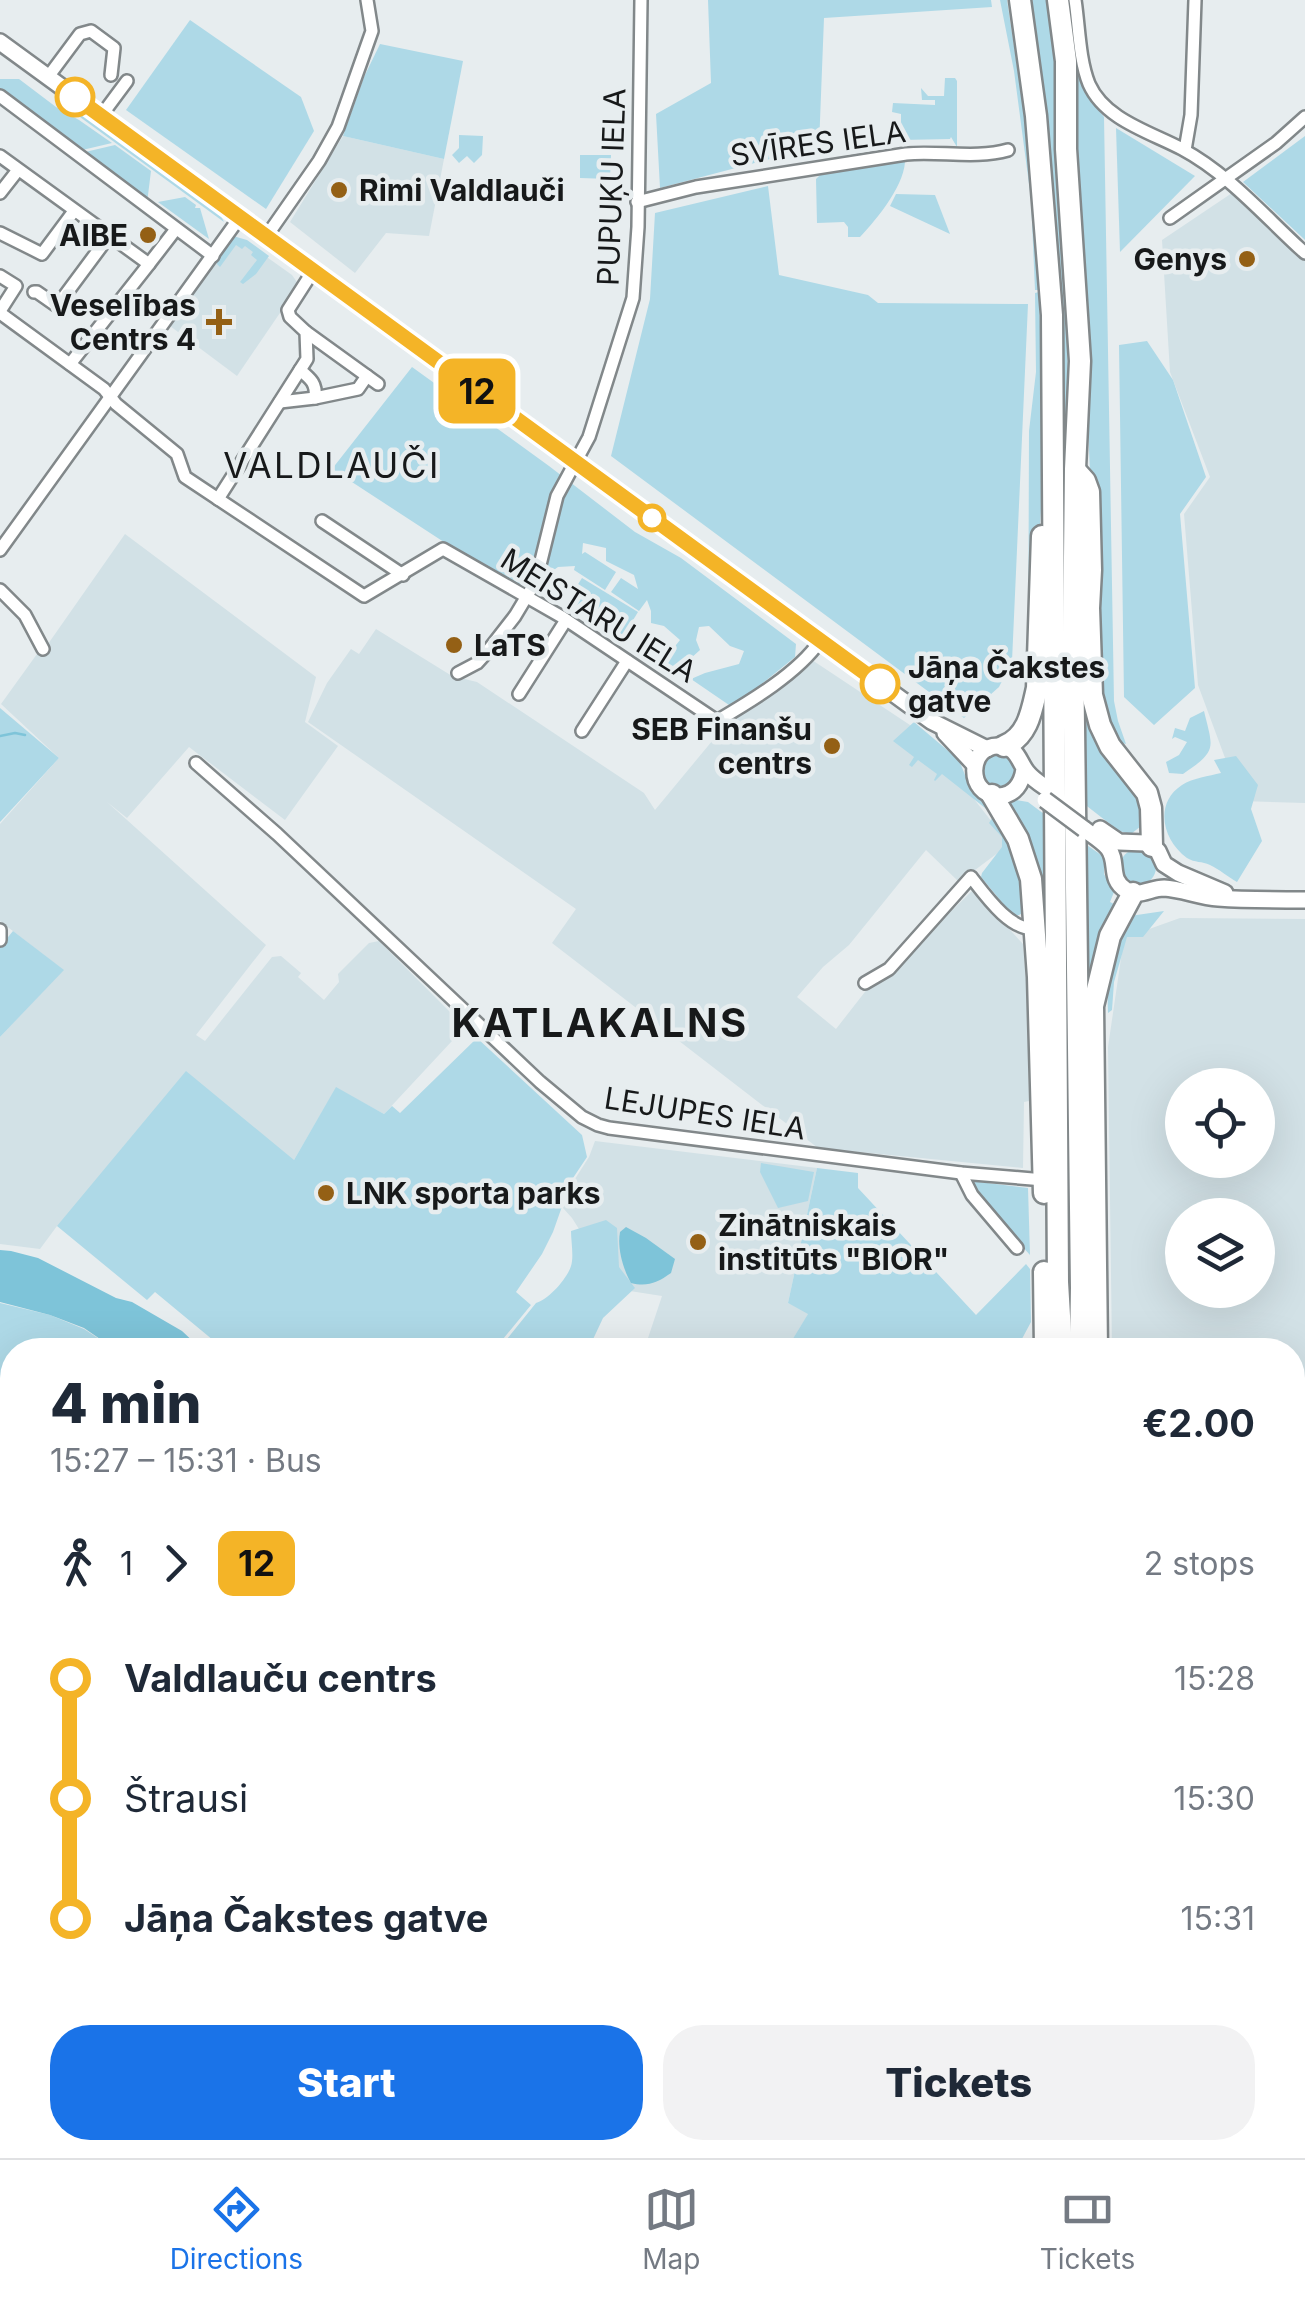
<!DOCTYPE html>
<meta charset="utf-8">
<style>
:root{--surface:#fff;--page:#f2f2f3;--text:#1f2937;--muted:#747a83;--line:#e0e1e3;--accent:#1a73e8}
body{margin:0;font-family:Inter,sans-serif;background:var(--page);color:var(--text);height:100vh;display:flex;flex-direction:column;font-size:38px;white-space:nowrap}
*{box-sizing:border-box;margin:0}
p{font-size:32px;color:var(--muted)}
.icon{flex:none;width:55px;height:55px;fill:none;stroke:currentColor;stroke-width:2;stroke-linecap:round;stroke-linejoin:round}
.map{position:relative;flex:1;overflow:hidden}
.sheet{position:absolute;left:0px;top:1338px;width:1305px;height:822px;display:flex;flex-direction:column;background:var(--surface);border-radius:40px 40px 0 0;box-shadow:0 10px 40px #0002}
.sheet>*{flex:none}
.badge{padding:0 20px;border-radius:15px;font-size:35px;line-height:65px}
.buttons{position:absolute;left:1165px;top:1068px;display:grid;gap:20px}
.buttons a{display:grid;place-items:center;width:110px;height:110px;border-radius:50%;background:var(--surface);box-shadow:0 10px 40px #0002;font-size:50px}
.map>.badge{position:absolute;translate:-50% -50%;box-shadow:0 0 0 5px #fff}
.legs{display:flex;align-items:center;gap:15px;height:110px;padding:0 50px;font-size:32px}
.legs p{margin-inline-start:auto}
.summary{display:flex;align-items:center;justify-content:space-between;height:170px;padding:0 50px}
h1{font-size:55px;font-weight:800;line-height:75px}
.action{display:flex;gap:20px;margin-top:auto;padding:20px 50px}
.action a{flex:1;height:115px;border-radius:40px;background:var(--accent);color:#fff;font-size:40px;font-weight:800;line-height:115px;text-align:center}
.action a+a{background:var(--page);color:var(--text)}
ul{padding:0 50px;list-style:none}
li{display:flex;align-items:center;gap:35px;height:120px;font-size:38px}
li i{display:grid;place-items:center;width:15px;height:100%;margin:0 12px;background:currentColor}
li i::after{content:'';width:25px;height:25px;margin:-12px;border:8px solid;border-radius:50%;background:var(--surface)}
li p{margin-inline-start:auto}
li:first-child i{background:linear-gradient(#0000 50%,currentColor 0)}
li:last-child i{background:linear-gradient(currentColor 50%,#0000 0)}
.menu{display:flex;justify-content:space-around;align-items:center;height:140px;border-top:2px solid var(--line);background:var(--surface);font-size:28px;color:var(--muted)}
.menu a{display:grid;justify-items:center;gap:5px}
.menu .current{color:var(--accent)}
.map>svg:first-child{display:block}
.built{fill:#d2e1e6;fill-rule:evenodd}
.green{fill:#aed9e7}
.water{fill:#7ec4d9}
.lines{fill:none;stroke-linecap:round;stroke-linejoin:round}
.stream{stroke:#7ec4d9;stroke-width:2.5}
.street-casing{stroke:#82888a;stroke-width:16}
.secondary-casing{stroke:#82888a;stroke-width:20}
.highway-casing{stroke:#82888a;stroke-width:25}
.street{stroke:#fff;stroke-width:11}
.secondary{stroke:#fff;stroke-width:15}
.highway{stroke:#fff;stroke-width:20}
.secondary-bridge-casing{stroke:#82888a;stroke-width:20;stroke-linecap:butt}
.secondary-bridge{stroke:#fff;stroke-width:15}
.line-1-casing{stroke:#fff;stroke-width:22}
.line-1{stroke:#f4b427;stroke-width:15}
.stop-1-dot{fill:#fff;stroke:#f4b427;stroke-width:5}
.poi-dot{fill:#946015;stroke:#e7edef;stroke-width:4}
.labels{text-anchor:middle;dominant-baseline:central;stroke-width:9;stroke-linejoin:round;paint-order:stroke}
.street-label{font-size:30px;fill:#17191a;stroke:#e7edef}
.poi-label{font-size:30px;font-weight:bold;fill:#17191a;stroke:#e7edef;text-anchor:start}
.stop-label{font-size:30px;font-weight:bold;fill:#17191a;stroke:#e7edef;text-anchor:start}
.quarter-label{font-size:35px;letter-spacing:2.5px;fill:#17191a;stroke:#e7edef}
.district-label{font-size:40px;font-weight:bold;letter-spacing:2.5px;fill:#17191a;stroke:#e7edef}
</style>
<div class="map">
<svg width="1305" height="2158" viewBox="0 0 1305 2158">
<rect width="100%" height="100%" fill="#e7edef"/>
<!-- built -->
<g class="built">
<path d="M343,136L444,159L429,236L386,233L355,273L290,222Z"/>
<path d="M1232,193L1305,260V803L1241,801L1198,685L1184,514L1210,477L1170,372L1162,240Z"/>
<path d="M225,231L247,243L292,275L299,285L237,376L162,320Z"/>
<path d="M125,534L316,677L305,722L338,746L285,820L189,747L127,818L107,802L266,945L196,1035L205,1041L272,957L281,956L301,973L298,977L324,1000L339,982L338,974L369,943L379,941L465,1027L384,1114L336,1088L294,1160L57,1226L40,1249L0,1244V1037L63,970L0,921V824L59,758L1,704L37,654L48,644Z"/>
<path d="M376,629L452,676L477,682L644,793L655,810L722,729L812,660L922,733L1003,836L1007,846L959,882L926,850L849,945L823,967L797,997L836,1029L868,988L892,969L973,890L1023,944L1027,992L1029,1101L1024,1102L1023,1168L818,1148L552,943L576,909L308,722L327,683L351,649L359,654Z"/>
<path d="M1180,918L1305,919V1449L1293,1453L1292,1350H1112L1108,1047L1124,938ZM1182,1085H1258V1160H1182ZM1182,1215H1258V1290H1182Z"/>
<path d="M595,1141L817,1168L788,1303L809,1313L786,1350H644L662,1296L617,1289L572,1218L563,1208L573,1182L589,1157Z"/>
</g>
<!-- green -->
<g class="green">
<path d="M708,0H991L992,7L824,18L819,146L660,188L656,114L711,83Z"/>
<path d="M1000,0H1007L1033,173L1039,290H1035L1031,199L1014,71Z"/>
<path d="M1032,0H1052L1059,57L1070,444L1075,1350H1068L1057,255L1047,128Z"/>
<path d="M1067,0L1077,72L1091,100L1104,117L1114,701L1118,721L1126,744L1118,742L1103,716C1089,477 1080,239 1067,0Z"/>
<path d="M190,20L301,97L314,131L266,209L126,110Z"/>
<path d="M380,44L463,61L444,159L343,136L364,77Z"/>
<path d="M945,78H955L957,81V147L951,137L950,139L901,140V114L892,112L893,103L935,105V100H922L921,88L928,96H944Z"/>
<path d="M0,79H19L56,107L79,120L112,143L78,151L0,91Z"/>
<path d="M60,98L103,126L219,212L224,222L58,101Z"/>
<path d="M1116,128L1195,176L1120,252Z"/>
<path d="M459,135L483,136L482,155L474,163L467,156L459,163L452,155L459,148Z"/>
<path d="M1305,136V240L1243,182Z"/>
<path d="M115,145L151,171L147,203L81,153Z"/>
<path d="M580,155H611L610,179L580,178Z"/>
<path d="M905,157C907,183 877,219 860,237H848V227L844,222L817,223L816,179L823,172Z"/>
<path d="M768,186L779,275L868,295L878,303L1028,304L1012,661L999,687L964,718L611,456L650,299L655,213Z"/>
<path d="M896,194L935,195L950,234L890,206Z"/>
<path d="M185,197L196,205L195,208H200L209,239L158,202Z"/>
<path d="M233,236L247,240L269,256L256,274L243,284L240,282L257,260L251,255L253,252L245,246L242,249L236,245L220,267L217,264V259Z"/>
<path d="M1039,292L1043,432L1042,495L1028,705L1029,431L1036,372L1035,293Z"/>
<path d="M1147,341L1173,380L1206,477L1180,514L1195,688L1154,725L1124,697L1119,345Z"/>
<path d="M412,367L549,466L635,532L681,558L796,644L795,657L753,691L729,705L691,679L705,673L739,664L744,651L730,646L709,626L699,627L696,640L700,650L680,668L660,665L680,640L664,626L651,623V611L647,600L639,611L611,592L621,578L638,589L634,575L606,561V548L583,543L582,554L585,552L616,572L605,590L574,570L575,566L558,567L551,572H533L524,588L450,546L332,469Z"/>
<path d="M582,578L638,612L622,638L566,603Z"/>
<path d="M1083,657L1086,681L1137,789L1145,826H1141L1131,834L1119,831L1083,803Z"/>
<path d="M0,708L59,758L0,822Z"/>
<path d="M1204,711C1213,749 1218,750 1183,774L1169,773L1166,762L1179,755L1187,742L1175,737L1172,739L1175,728L1185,731L1190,718Z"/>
<path d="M914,722L959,760L971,790L993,811L1018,863L1021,877V914L1014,917L981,877L982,873L1002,847V837L989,823L994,815L942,774L935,781L934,780L937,774L918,760L912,767L909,765L914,757L893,741Z"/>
<circle cx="998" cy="770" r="18"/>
<path d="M1236,756L1258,785L1251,809L1262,841L1237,882C1228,877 1219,869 1210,865C1202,861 1195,863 1187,858C1162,840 1154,803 1182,785C1193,778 1209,776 1221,773L1214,760Z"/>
<path d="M1016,800L1028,802L1044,814L1047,986L1012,811L1014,809L1010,803Z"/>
<path d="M1084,843L1104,857V874L1114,892L1110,902L1114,904L1103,935L1092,1350Z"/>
<circle cx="1138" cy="867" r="18"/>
<path d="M1164,911L1143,937H1127L1114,982L1112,1010L1108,1013C1107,975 1111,949 1130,916Z"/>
<path d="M13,931L64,970L0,1037V947Z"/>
<path d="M477,1038L582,1135L587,1157L571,1181L553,1232L542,1254L516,1292L531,1305L494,1350H225L155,1292L147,1300L57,1226L186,1071L294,1160L336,1087L384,1114L392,1106L400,1113Z"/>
<path d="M761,1163L814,1172L808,1201L778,1208L760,1172Z"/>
<path d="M817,1168L858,1173V1188L976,1315L1026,1264L1030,1269L1031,1322L1016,1350H786L808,1314L788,1303Z"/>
<path d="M971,1181L1028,1188L1030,1255L975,1194Z"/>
<path d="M606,1220L617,1228L619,1267L635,1288L603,1318L588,1350H498L536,1303C548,1300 567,1279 571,1266C574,1257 571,1241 571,1231Z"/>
<path d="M0,1303L50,1315L84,1329L116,1350H12V1504H0Z"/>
</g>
<!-- water -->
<g class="water">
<path d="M626,1227L646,1238L675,1259L671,1273C657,1283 647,1287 631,1283C623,1269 617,1248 620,1232Z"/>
<path d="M0,1250L11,1251L38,1258L116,1298L132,1302L182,1331L198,1346L206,1350H116L84,1328L50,1315L0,1302Z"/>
<path d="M0,1504H12V2148H1292V1714L1305,1713V2158H0Z"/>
</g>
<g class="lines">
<!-- stream -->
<path class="stream" d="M0,736L15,733L25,735"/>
<!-- street casing -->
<g class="street-casing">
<g id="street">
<path d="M1075,0C1079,26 1079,59 1089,84C1105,120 1150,132 1182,149C1229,174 1266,218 1305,253"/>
<path d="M48,77L80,34L91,31L114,48L111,75"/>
<path d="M0,96L213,256"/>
<path d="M101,116L127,81"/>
<path d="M1185,150L1191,115L1195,0"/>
<path d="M0,156L149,264L176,229"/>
<path d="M0,193L18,170"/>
<path d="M637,202L696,187L906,154C939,151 977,159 1008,150"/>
<path d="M1170,218L1276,143L1305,117"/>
<path d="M0,233L42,254L74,211"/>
<path d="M266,237L319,161L338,127L372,31L367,0"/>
<path d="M0,276L16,286L0,311"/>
<path d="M34,292H37L57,306L109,236"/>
<path d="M0,313L104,389L116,404L177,454L185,477L364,596L443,549L562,617L717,721C751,701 798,673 820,641"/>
<path d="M306,332L378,384"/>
<path d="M70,364L149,264"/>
<path d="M300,370C311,379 317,384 315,398"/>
<path d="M280,402L315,398L358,389L367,376"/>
<path d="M218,499L307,359L306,332L290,317L288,310L313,271"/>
<path d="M322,521L403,575"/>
<path d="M0,550L240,217"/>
<path d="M0,590L25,615L43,649"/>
<path d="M458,673L477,663L487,652L515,616L536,581L557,496L589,437L633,298L638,227L641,0"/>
<path d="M519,694L566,620"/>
<path d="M582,731L627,661"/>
<path d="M196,763L277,834L540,1082L582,1117L598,1125L609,1128L961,1173L1044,1180"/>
<path d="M0,930V940"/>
<path d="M865,983L889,969L971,877C985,895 1011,932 1035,928"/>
<path d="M961,1173L972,1195L1017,1248"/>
</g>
</g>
<!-- secondary casing -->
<g class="secondary-casing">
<g id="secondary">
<path d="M0,42L931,721L987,749"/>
<path d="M945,733L975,765"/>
<path d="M1024,769C1022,783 1015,795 999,796C966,796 967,744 1000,746C1018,747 1018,761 1027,772C1031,777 1039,783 1045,787"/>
<path d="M1084,829C1092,835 1102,841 1108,848C1119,862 1108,879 1126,890C1139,898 1150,888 1164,888C1182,889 1200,897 1218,898C1246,900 1276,900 1305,900"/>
<path d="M1100,829L1119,842L1145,843L1152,846L1158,851L1164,864L1178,873L1225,893"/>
<path d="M1292,1462L1305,1459"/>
</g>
</g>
<!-- highway casing -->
<g class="highway-casing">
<g id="highway">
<path d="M1020,0L1036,116L1052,315L1058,1282L1062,1350"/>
<path d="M1058,0L1066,61V149L1080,361L1075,469L1073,646L1081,1288L1080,1350"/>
<path d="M1076,471L1085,481L1089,492L1091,570L1089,608L1092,695L1100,725L1110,746L1147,793L1151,808L1152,846"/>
<path d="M1004,746C1028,737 1032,710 1037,688L1042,536"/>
<path d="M992,795L1018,839L1031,879L1038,977L1044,1193"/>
<path d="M1044,1272L1045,1350"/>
<path d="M1097,1350L1093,1006L1110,936L1133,893"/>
<path d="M1152,2148L1153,2158"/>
<path d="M1173,2148L1175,2158"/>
</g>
</g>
<!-- street -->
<use href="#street" class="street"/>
<!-- secondary -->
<use href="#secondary" class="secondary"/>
<!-- highway -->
<use href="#highway" class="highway"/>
<!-- secondary-bridge casing -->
<g class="secondary-bridge-casing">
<path id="secondary-bridge" d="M1045,800L1084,829"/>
</g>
<!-- secondary-bridge -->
<use href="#secondary-bridge" class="secondary-bridge"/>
</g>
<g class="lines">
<!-- line-1 casing -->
<g class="line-1-casing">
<path id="line-1" d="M75,97L880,684"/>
</g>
<!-- line-1 -->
<use href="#line-1" class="line-1"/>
</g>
<!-- markers -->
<g class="stop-1-dot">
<circle cx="75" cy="97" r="18"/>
<circle cx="652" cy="518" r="12"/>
<circle cx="880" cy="684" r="18"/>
</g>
<g class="poi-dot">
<circle cx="339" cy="190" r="10"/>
<circle cx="148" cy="235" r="10"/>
<circle cx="1247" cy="259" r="10"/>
<path d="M214 307h10v10h10v10h-10v10h-10v-10h-10v-10h10z"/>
<circle cx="454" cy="645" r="10"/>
<circle cx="832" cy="746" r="10"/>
<circle cx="326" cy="1193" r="10"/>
<circle cx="698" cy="1242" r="10"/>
</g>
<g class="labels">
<!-- street labels -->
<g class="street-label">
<text transform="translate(818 143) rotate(-8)">SVĪRES IELA</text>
<text transform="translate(611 187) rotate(-88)">PUPUĶU IELA</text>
<text transform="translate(599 615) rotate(32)">MEISTARU IELA</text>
<text transform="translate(705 1113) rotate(9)">LEJUPES IELA</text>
</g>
<!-- poi labels -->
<g class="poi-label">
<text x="359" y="190">Rimi Valdlauči</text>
<text x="128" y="235" text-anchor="end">AIBE</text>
<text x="1227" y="259" text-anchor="end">Genys</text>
<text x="196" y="305" text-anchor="end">Veselības<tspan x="196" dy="34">Centrs 4</tspan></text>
<text x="474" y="645">LaTS</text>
<text x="812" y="729" text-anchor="end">SEB Finanšu<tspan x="812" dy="34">centrs</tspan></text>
<text x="346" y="1193">LNK sporta parks</text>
<text x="718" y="1225">Zinātniskais<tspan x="718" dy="34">institūts "BIOR"</tspan></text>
</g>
<!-- stop labels -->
<g class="stop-label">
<text x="908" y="667">Jāņa Čakstes<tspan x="908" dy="34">gatve</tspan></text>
</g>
<!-- quarter labels -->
<g class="quarter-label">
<text x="332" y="465">VALDLAUČI</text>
</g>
<!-- district labels -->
<g class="district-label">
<text x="600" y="1022">KATLAKALNS</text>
</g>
</g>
</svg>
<div class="buttons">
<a><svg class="icon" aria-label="locate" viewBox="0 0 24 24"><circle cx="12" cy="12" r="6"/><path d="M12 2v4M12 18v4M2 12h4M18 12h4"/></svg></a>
<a><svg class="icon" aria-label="layers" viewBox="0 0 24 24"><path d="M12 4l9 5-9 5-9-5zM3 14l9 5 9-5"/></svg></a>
</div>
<b class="badge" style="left:477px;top:391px;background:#f4b427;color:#111">12</b>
<section class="sheet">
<div class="summary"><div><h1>4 min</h1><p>15:27 – 15:31 · Bus</p></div><b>€2.00</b></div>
<div class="legs"><svg class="icon" aria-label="walk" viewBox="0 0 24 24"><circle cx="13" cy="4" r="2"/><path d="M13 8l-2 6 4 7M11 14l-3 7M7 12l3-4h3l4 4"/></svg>1<svg class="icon" aria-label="forward" viewBox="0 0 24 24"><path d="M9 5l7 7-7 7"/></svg><b class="badge" style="background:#f4b427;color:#111">12</b><p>2 stops</p></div>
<ul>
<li><i style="color:#f4b427"></i><b>Valdlauču centrs</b><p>15:28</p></li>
<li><i style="color:#f4b427"></i><span>Štrausi</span><p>15:30</p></li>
<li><i style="color:#f4b427"></i><b>Jāņa Čakstes gatve</b><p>15:31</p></li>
</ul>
<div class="action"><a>Start</a><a>Tickets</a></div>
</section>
</div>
<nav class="menu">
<a class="current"><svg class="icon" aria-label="directions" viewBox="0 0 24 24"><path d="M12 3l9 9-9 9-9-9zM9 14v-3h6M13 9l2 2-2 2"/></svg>Directions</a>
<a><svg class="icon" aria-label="map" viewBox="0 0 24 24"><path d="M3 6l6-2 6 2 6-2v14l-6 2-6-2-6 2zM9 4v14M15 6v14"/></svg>Map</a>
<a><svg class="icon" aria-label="tickets" viewBox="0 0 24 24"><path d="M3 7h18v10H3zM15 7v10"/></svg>Tickets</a>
</nav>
